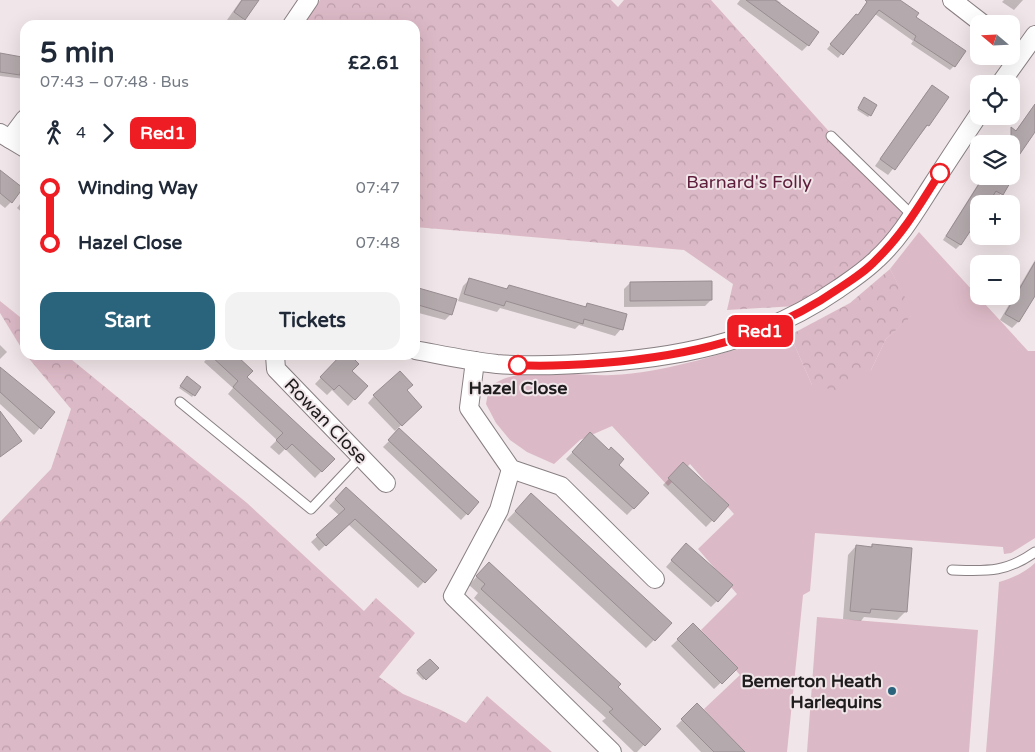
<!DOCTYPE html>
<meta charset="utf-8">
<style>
:root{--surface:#fff;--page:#f2f2f3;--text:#1f2937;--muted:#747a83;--accent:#2a637c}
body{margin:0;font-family:"Varela Round",sans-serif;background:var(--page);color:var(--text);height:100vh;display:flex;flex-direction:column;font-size:19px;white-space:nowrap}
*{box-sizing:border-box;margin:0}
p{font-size:16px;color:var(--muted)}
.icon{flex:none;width:28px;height:28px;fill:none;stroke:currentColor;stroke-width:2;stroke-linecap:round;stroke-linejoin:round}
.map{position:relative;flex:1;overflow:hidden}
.details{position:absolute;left:20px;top:20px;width:400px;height:340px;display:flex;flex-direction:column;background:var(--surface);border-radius:15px;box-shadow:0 5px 20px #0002}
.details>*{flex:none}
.badge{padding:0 10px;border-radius:8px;font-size:18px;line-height:32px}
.needle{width:32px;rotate:289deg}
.controls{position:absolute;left:970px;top:15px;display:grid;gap:10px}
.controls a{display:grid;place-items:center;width:50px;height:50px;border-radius:10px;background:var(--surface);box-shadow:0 5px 20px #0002;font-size:25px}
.map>.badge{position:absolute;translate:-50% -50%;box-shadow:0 0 0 2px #fff}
.legs{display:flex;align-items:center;gap:8px;height:55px;padding:0 20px;font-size:16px}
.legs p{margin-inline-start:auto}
.headline{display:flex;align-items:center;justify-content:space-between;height:85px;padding:0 20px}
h1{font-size:28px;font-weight:700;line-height:38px}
.cta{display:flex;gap:10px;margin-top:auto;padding:10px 20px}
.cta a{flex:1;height:58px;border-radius:15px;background:var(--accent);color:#fff;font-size:20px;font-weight:700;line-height:58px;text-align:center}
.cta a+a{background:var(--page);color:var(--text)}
ul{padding:0 20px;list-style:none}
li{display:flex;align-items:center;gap:18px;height:55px;font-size:19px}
li i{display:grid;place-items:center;width:8px;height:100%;margin:0 6px;background:currentColor}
li i::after{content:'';width:12px;height:12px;margin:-6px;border:4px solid;border-radius:50%;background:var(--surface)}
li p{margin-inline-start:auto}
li:first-child i{background:linear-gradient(#0000 50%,currentColor 0)}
li:last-child i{background:linear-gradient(currentColor 50%,#0000 0)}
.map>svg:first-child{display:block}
.grass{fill:#dcb9c6}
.forest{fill:url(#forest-crowns)}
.shadow{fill:#0003}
.building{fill:#b4aaad;stroke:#988e91}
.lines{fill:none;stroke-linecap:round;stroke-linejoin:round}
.service-casing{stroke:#898083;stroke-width:11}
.minor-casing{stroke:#898083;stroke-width:20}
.service{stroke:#fff;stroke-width:9}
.minor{stroke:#fff;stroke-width:18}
.line-1-casing{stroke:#fff;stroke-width:11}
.line-1{stroke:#ee1d23;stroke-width:8}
.stop-1-dot{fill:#fff;stroke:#ee1d23;stroke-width:2.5}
.poi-dot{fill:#2a637c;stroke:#f0e5e8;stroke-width:2}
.labels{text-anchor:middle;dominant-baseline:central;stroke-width:4;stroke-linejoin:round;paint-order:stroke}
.park-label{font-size:18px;fill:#5e1d3b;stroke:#f0e5e8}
.stop-label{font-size:18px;font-weight:bold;fill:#1f1c1d;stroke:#f0e5e8}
.street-label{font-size:18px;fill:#1f1c1d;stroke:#f0e5e8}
.poi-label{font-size:18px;font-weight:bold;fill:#1f1c1d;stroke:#f0e5e8;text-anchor:end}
</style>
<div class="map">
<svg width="1035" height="752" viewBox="0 0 1035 752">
<defs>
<pattern id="forest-crowns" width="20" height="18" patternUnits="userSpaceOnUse" patternTransform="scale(1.25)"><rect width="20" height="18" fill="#dcb9c6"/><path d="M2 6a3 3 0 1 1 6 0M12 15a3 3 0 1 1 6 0" fill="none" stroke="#bc9eaa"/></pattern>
</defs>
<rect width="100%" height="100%" fill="#f0e5e8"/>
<!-- grass -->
<g class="grass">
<path d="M919,232L1028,351H1035V538L1011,553L1004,554L1003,547L815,533L810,591L803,595L787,752H741L704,709L740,675L701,630L737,594L698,549L734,514L690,464L668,486L612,426L580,440L554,464L527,452L510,440L496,423L486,404L489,387C521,363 573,377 612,375C674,372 731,349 790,335L812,385L871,370L886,339L913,314L890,269Z"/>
<path d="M1035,563V752H986L994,653L999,582C1013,578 1024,573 1035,563Z"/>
<path d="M817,617L978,630L969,752H807Z"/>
</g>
<!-- forest -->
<g class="forest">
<path d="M320,0H611L618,7L624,0H711L903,214L892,231L872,255L823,292L796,306L727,310L733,284L684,250L415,227V25H303Z"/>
<path d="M890,269L914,314L886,339L871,370L839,391L812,385L790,335L850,303Z"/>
<path d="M0,301L25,321V354L0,313Z"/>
<path d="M26,355H66L247,503L364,611L376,598L415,633L379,677L403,694L441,710L466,723L487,696L552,752H0V522L51,469L71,409Z"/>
</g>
<!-- shadow -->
<g class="shadow">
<path d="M241,0H257L244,19L238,25H234L227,20Z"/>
<path d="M740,0H777L781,3L779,5L808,45L802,51L737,4Z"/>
<path d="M868,0H898L954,66L950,70L911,44L913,41L875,14L838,58L827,49L852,19L857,16Z"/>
<path d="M1004,0H1023L1014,10L1002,2Z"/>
<path d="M0,55L25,59V79L0,76Z"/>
<path d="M932,87L928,125L888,175L875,166L926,93Z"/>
<path d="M863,101L870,115L868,117L857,110Z"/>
<path d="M1035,104V130L1011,144H1006Z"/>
<path d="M0,172L11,202L5,208L0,204Z"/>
<path d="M1011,172L1014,173L998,198L992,195L979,204V215L960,245L956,249L943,240L983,176H1011Z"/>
<path d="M25,198V215L17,208Z"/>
<path d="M1035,260V293L1018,322L1012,328L1000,320Z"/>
<path d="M469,280L505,290L509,286L584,308L587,304L621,329L615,336L579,325L575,329L500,308L497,312L458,301L463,286Z"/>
<path d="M630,283L711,300L705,306L624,307V289Z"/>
<path d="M415,290L451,314L445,320L415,312Z"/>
<path d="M0,345L7,352L0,359Z"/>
<path d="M210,355H234L245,377L333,459L315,478L285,449L279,455L270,447L277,440L228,394L233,388L204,362Z"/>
<path d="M342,355H348L351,371L366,386L348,406L332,390L327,395L315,384Z"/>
<path d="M0,369L53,412L34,435L0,404Z"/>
<path d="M185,380L200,387L192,397L179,388Z"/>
<path d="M374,396L420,407L395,431L368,403Z"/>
<path d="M400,430L478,502L461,520L383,447Z"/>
<path d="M584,440L617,465L648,493L627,515L566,459Z"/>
<path d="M683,464L727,505L706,527L663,485Z"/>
<path d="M346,488L435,570L418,588L348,524L319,551L311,542L340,516L329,506Z"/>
<path d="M523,503L654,640L646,648L507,520Z"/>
<path d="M872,545L906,611L897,620L864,617L861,621L843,619L848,555L856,546L870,548Z"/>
<path d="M680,551L717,601L711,607L666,567Z"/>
<path d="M481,572L617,687L659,729L637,752H634L602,721L606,718L474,598L478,593L469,585Z"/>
<path d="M693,625L736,668L714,689L671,646Z"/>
<path d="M430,660L437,668L423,680L416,673Z"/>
<path d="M697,705L735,752H701L676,726Z"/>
</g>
<!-- building -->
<g class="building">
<path d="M242,0H259L245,20L234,12Z"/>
<path d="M746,0H775L819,32L809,46Z"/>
<path d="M865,0H900L919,13L916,17L966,51L955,67L914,40L916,36L879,10L843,55L830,44L856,14L858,15L867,2Z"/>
<path d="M0,53L22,57L20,75L0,72Z"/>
<path d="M932,85L949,97L929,126L927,125L895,170L880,159Z"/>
<path d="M864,97L877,105L871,116L858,108Z"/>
<path d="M1035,104V132L1011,167V127L1016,131Z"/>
<path d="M0,170L23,188L12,203L0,193Z"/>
<path d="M984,176H1014L1003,195L996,191L988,204H979V218L961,245L946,236Z"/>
<path d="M1035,262V296L1019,322L1005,314Z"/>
<path d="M469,278L507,289L509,285L586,307L587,303L627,314L623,330L584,319L583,324L506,301L504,306L464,294Z"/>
<path d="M712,281V300L630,301V282Z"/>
<path d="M415,287L457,299L452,315L415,304Z"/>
<path d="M210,355H236L253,371L247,377L335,459L322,472L292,444L286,450L276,440L283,433L233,387L238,381Z"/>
<path d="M341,355H350L359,364L352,371L368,386L355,400L339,385L334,390L320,377Z"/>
<path d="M0,367L55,412L41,429L0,392Z"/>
<path d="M400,371L413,385L407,390L422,407L402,426L373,395Z"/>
<path d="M187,376L201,387L195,396L180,386Z"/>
<path d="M0,411L22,441L0,457Z"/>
<path d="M399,428L479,502L468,515L388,440Z"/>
<path d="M590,432L609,450L611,447L624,459L619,465L649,493L634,509L572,452Z"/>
<path d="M683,462L729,505L714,522L668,478Z"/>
<path d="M346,487L437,570L425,583L355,519L326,546L316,535L345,509L335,499Z"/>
<path d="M531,493L672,623L655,641L515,511Z"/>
<path d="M686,543L733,585L718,602L671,560Z"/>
<path d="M872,544L912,548L907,612L871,609L870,613L850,611L856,545L872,547Z"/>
<path d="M489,562L621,684L618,687L661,729L645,746L609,712L613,709L481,589L485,584L476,576Z"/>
<path d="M693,623L738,668L722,684L677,639Z"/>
<path d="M430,659L439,668L426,680L417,670Z"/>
<path d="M697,703L745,752H714L681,719Z"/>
</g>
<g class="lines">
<!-- service casing -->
<g class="service-casing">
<g id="service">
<path d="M831,136L913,216"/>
<path d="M180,402L311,509L360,457"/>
<path d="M952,570C987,571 1005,573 1035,552"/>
</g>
</g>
<!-- minor casing -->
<g class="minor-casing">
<g id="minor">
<path d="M952,0L983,24"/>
<path d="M292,25L309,0"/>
<path d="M1000,84L1035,35"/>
<path d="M0,133L25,148"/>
<path d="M10,139L25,119"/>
<path d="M415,350C442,355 469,361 497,364C534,367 570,365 607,362C691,356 767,338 838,289C851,280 865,271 877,259C899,239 915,212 931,187C947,162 963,138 979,114"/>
<path d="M275,355L276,369L386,483"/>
<path d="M475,361L469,408L511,469L561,486L655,579"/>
<path d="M511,469L499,510L453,596L612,752"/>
</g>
</g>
<!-- service -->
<use href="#service" class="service"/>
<!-- minor -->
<use href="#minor" class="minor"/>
</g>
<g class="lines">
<!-- line-1 casing -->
<g class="line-1-casing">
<path id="line-1" d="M518,365C546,367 574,365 602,363C688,356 766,339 838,289C852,280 866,271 877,259C903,234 921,203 940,173"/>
</g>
<!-- line-1 -->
<use href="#line-1" class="line-1"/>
</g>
<!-- markers -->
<g class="stop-1-dot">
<circle cx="940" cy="173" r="9"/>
<circle cx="518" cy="365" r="9"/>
</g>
<circle class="poi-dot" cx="892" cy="691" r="5"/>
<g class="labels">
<!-- park labels -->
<g class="park-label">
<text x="749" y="182">Barnard's Folly</text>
</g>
<!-- stop labels -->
<g class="stop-label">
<text x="518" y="388">Hazel Close</text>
</g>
<!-- street labels -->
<g class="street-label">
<text transform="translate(326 421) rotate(46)">Rowan Close</text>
</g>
<!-- poi labels -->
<g class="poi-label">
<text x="882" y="681">Bemerton Heath<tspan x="882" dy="21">Harlequins</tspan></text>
</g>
</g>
</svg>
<div class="controls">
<a><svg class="needle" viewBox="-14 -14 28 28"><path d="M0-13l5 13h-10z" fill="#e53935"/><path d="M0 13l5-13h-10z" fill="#747a83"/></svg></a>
<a><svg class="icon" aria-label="locate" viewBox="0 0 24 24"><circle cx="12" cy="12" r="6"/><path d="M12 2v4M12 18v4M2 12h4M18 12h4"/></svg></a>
<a><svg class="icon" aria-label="layers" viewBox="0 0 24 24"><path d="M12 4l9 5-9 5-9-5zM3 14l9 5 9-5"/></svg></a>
<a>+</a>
<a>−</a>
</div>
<b class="badge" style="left:760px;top:331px;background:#ee1d23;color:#fff">Red1</b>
<section class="details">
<div class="headline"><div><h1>5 min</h1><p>07:43 – 07:48 · Bus</p></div><b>£2.61</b></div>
<div class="legs"><svg class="icon" aria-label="walk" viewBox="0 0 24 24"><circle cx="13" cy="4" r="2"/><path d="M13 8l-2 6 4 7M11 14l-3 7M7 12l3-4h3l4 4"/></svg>4<svg class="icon" aria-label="forward" viewBox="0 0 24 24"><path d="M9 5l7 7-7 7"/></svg><b class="badge" style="background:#ee1d23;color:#fff">Red1</b></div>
<ul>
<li><i style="color:#ee1d23"></i><b>Winding Way</b><p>07:47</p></li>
<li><i style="color:#ee1d23"></i><b>Hazel Close</b><p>07:48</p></li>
</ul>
<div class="cta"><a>Start</a><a>Tickets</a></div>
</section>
</div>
